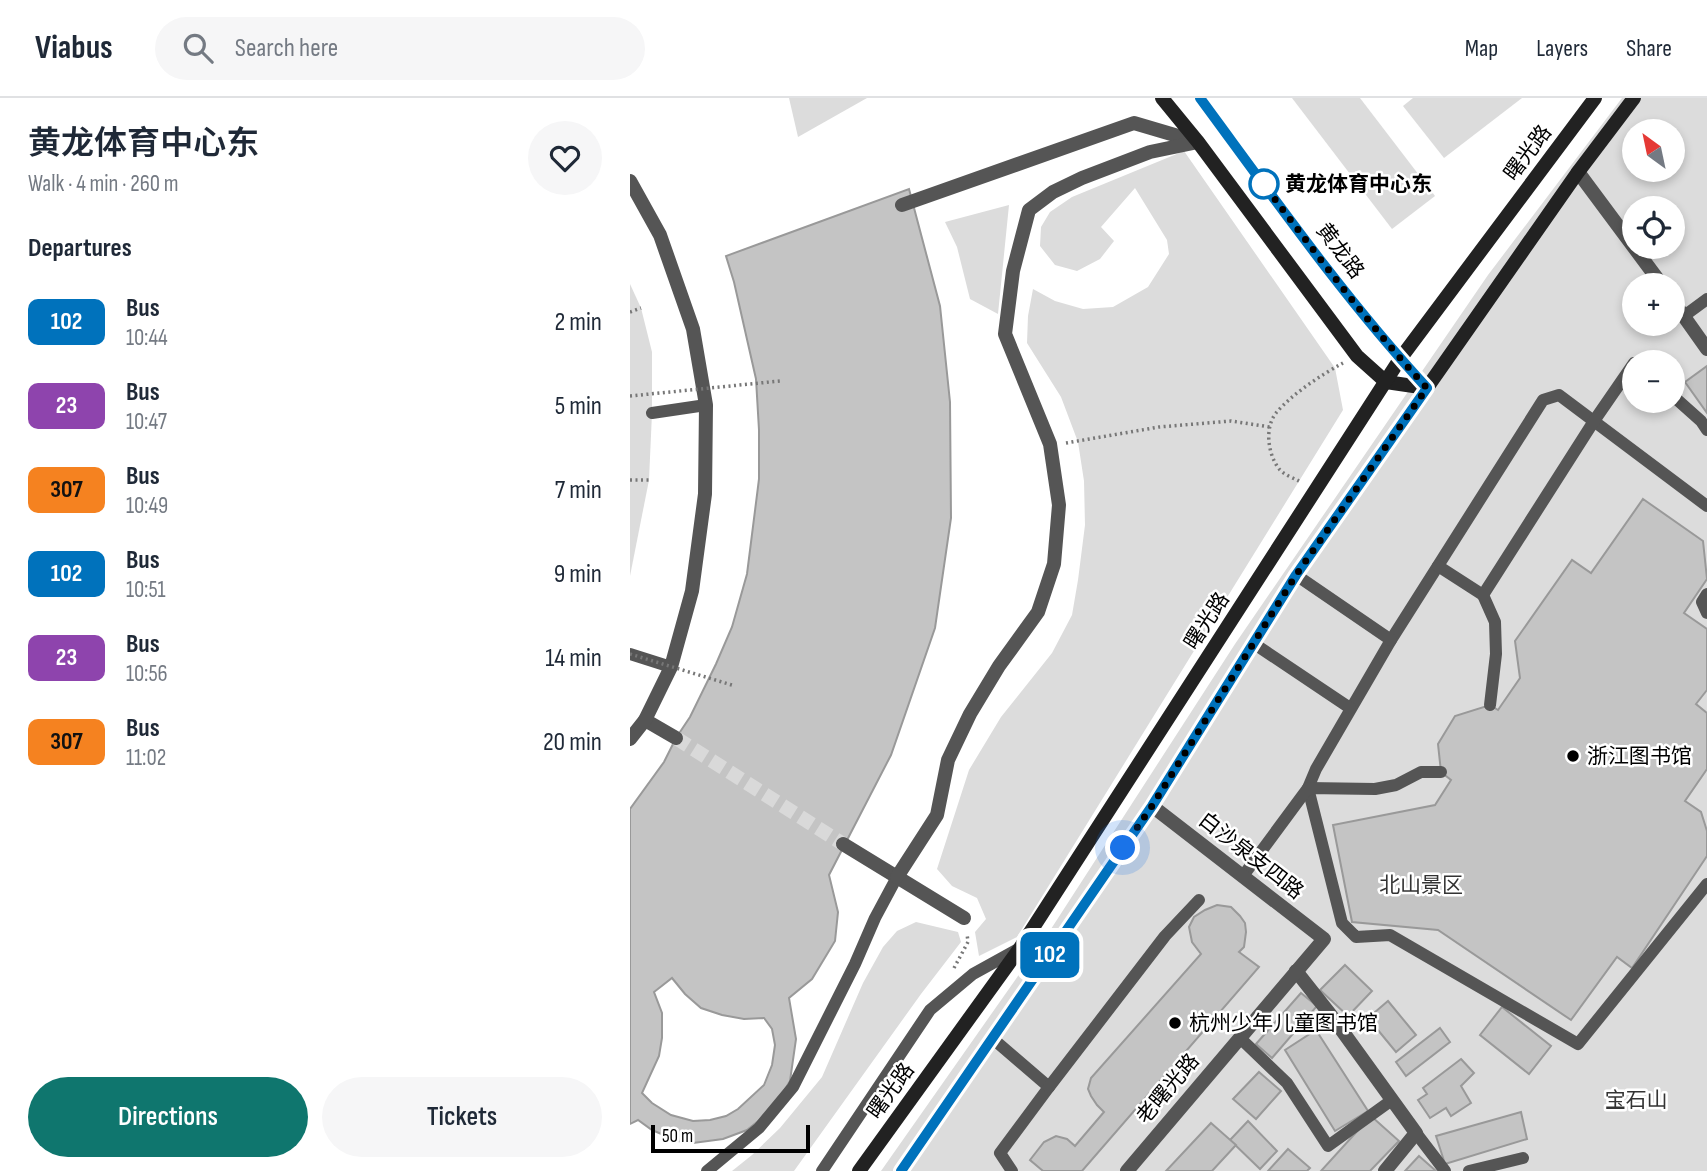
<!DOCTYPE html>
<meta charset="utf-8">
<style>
:root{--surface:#fff;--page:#f6f6f7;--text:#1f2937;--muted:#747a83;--line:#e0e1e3;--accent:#0f766e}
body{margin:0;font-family:"Sofia Sans Condensed","Noto Sans SC",sans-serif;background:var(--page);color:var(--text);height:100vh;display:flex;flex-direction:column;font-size:26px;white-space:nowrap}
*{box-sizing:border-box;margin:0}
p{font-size:23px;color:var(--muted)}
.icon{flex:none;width:38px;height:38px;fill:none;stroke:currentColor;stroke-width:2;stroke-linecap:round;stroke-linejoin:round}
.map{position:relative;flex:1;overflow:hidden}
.side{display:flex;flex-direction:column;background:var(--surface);width:630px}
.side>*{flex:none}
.badge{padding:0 14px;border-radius:10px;font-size:24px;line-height:46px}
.needle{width:46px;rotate:327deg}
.fabs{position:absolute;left:992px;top:21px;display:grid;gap:14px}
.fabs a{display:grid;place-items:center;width:63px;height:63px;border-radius:50%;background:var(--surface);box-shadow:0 4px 10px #0003;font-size:35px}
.scale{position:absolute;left:21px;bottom:18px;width:159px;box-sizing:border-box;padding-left:7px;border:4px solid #000;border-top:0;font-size:19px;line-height:24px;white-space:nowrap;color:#000;-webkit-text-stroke:5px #fff;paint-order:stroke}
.you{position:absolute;width:35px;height:35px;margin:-18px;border:5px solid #fff;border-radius:50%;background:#1a73e8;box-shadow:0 0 0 10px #1a73e833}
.map>.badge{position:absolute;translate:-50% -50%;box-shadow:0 0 0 4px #fff}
h2{padding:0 28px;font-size:26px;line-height:63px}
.round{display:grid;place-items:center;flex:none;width:74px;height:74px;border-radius:37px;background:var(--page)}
.head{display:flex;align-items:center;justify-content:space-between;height:119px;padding:0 28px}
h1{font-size:33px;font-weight:600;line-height:52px}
.primary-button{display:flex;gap:14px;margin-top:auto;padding:14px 28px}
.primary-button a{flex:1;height:80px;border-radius:42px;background:var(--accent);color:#fff;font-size:28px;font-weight:600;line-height:80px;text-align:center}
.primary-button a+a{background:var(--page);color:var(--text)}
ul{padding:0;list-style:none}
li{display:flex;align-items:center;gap:21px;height:84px;padding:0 28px}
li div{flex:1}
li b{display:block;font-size:26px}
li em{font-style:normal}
li .badge{min-width:77px;font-weight:700;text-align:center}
header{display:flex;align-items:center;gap:42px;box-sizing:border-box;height:98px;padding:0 35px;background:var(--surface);border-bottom:2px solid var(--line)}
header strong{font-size:33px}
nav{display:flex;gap:38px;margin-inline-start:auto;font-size:24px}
.search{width:490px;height:63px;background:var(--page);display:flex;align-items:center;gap:18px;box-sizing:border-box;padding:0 24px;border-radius:38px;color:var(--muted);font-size:26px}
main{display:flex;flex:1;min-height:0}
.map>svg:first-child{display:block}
.green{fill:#dcdcdc;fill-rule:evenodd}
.building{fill:#c4c4c4;stroke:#999;stroke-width:2;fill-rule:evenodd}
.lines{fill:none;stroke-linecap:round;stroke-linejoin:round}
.minor-tunnel{stroke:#d9d9d9;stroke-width:14;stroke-dasharray:14 7;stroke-linecap:butt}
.path{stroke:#777;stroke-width:3.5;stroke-dasharray:2 3.5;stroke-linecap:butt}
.service{stroke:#555;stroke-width:12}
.minor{stroke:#555;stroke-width:14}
.tertiary{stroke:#555;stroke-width:14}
.secondary{stroke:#222;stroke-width:14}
.path-bridge{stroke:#777;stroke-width:3.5;stroke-dasharray:2 3.5;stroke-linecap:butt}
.line-casing{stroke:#fff;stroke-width:16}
.line{stroke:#0072bc;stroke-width:10}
.walk{stroke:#000;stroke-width:7;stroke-dasharray:0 12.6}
.stop-dot{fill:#fff;stroke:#0072bc;stroke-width:3.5}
.poi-dot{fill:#000;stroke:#fff;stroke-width:2.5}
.labels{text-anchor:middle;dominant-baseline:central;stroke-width:5;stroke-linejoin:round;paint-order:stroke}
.street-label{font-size:21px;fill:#000;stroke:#fff}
.stop-label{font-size:21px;font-weight:bold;fill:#000;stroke:#fff;text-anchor:start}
.poi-label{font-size:21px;fill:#000;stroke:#fff;text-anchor:start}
.park-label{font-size:21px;fill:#333;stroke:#fff}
</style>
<header>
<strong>Viabus</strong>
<div class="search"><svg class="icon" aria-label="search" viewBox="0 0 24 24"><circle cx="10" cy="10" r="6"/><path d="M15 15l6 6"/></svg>Search here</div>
<nav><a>Map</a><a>Layers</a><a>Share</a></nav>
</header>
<main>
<section class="side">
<div class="head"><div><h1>黄龙体育中心东</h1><p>Walk · 4 min · 260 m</p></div><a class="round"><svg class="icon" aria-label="heart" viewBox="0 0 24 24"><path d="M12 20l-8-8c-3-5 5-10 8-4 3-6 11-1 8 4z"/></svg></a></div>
<h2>Departures</h2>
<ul>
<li><span class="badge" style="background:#0072bc;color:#fff">102</span><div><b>Bus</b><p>10:44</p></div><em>2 min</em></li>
<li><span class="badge" style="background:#8e44ad;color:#fff">23</span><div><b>Bus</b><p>10:47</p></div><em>5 min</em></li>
<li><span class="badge" style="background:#f58220;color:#111">307</span><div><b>Bus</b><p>10:49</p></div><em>7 min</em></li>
<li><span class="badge" style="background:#0072bc;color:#fff">102</span><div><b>Bus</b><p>10:51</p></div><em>9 min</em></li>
<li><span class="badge" style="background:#8e44ad;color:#fff">23</span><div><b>Bus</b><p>10:56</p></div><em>14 min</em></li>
<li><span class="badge" style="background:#f58220;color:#111">307</span><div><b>Bus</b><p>11:02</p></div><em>20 min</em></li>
</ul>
<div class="primary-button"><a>Directions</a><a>Tickets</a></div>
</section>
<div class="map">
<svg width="1077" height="1073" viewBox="0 0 1077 1073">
<rect width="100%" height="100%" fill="#fff"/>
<!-- green -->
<g class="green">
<path d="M159,0H237L168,39Z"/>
<path d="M662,0H730L805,98L762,131Z"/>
<path d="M783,0H892L814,60L773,8Z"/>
<path d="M992,0H1077V1073H251L421,831L605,546L858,177ZM1004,33H1043V72H1004ZM1004,110H1043V149H1004ZM1004,187H1043V226H1004ZM1004,264H1043V303H1004Z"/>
<path d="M554,53L705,270L713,312L387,839L349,858L345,834L356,821L347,800L322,788L307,771L339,672L371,619L422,555L442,517L448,482L455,427L454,383L448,344L431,299L397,245L398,218L403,191L425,203L453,211L483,209L518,189L539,156L537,142L505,90L471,129L484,143L470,161L447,173L425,167L410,148L411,129L420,114L442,99Z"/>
<path d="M379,107L368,216L340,201L327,149L315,124Z"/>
<path d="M0,186L11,210L22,254V315L19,382L0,478Z"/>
<path d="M286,824L328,834L331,844L291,896L164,1073H102L122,1057L150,1030L192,979L233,885L253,849L267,833Z"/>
</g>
<!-- building -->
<g class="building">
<path d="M279,91L310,208L320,304L321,420L305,530L261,657L199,777L208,814L205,843L182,881L159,900L166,941L160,983L149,1001L132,1020L117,1032L93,1041L63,1045L48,1043L22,1032L8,1022L0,1026V711L34,664L46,640L60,619L86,566L102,529L117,476L129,381V332L126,281L104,184L96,158ZM42,880L55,896L71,910L92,917L114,921L134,920L142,931L145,947L142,967L134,987L108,1011L96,1018L80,1022L63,1023L41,1017L22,1005L12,995L29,958L32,940V915L24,894Z"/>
<path d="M1077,268V315L1055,284Z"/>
<path d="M1013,401L1073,443L1077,481L1054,515L1077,531V592L1066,606L1077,615V671L1055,703L1071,714L1077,733V758L1002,870L987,859L941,922L808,832L722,824L703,727L805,707L821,682L811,674L808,646L825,618L860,607L868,612L890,580L885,543L942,462L961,475Z"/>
<path d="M587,807L601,809L610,818L615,825L616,834L614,849L609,854L629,869L452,1073H413L400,1062L414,1044L426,1038L437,1041L445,1048L474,1014L467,1007L461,998L458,991L461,980L571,856L562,844L559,829L564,819L575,812Z"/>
<path d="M715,867L742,893L718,918L690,892Z"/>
<path d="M671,895L687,908L642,960L626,946Z"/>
<path d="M758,903L786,937L766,954L738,920Z"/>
<path d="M872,909L921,948L899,976L850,937Z"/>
<path d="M810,930L820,944L776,978L766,964Z"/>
<path d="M686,932L738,1013L705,1033L655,952Z"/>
<path d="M831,961L844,975L831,988L841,1005L821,1018L816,1010L800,1020L788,1002L797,996L793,990Z"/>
<path d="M629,974L651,993L626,1021L603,1001Z"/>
<path d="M891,1014L897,1041L815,1066L806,1038Z"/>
<path d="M741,1018L769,1043L740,1073H691Z"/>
<path d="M618,1023L647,1053L630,1071L600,1042Z"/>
<path d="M581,1025L606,1047L582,1073H536Z"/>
<path d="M658,1051L680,1070L677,1073H638Z"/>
<path d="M789,1058L806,1073H775Z"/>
</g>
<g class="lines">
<!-- minor-tunnel -->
<path class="minor-tunnel" d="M46,640L213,746"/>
<!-- path -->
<g class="path">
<path d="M0,214L11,210"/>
<path d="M436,345L529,329L601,323L640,329"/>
<path d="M0,382H19"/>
<path d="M669,383C663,380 655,377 650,372C638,358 634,330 646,315C662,296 691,277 713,265"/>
<path d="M324,870L338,844L337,836"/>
</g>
<!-- service -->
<g class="service">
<path d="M1054,218L1077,201"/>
<path d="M1043,298L1071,323L1077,332"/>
<path d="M22,315L76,307"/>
<path d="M1077,408L929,297L913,302L761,542L686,671L678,690L712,825L726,839L760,837L948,946L1077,786"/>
<path d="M808,468L853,497L964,323L1004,265"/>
<path d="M666,477L761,542"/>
<path d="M1077,496L1072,504L1077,515"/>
<path d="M853,497L865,524L866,556L860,607"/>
<path d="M623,545L720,610"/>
<path d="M0,556L41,569"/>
<path d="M613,778L678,690L745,691L766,687L791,674H811"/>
<path d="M362,940L419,989L370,1055L382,1073"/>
<path d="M610,940L657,985L698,1048L762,1002"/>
<path d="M419,989L535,838L569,802"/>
<path d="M786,1035L815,1073"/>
<path d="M77,1073L129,1030L163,989L225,866L245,820L267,779"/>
<path d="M192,1073L300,912L343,876L390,850"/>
<path d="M839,1073L893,1060"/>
</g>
<!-- minor -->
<g class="minor">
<path d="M948,74L1032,187"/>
<path d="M272,107L504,25L565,43"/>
<path d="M1043,203L1077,251"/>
<path d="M15,622L46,640"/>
<path d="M213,746L334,820"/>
<path d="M267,779L307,717L318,662L340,616L369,568L408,514L424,466L429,407L420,346L375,236L383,173L399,112L423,94L452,80L520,54L568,44"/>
<path d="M666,873L700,916L786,1035L755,1073"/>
<path d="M497,1073L694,841L522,708"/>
</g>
<!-- tertiary -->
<path class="tertiary" d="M0,83L30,137L63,231L76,307L75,396L62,493L41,569L15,622L0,641"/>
<!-- secondary -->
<g class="secondary">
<path d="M532,0L568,44L727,258L756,284L797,290"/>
<path d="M570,0C643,98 713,200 797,290"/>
<path d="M229,1073L390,850L770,261L965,0"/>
<path d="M271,1073L522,708L666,477L948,74L1004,0"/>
</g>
<!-- path-bridge -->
<g class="path-bridge">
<path d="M0,298L150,283"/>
<path d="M0,556L105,588"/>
</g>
</g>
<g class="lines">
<!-- line casing -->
<g class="line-casing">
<path id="line" d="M271,1073L522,708L666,477L797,290C714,200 643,99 570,0"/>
</g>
<!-- line -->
<use href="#line" class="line"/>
<!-- walk -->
<path class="walk" d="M493,750L522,708L666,477L797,290C737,225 685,154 632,84L634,86"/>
</g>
<!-- markers -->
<circle class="stop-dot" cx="634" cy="86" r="14"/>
<g class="poi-dot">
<circle cx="943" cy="658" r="7"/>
<circle cx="545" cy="925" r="7"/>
</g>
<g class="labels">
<!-- street labels -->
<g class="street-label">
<text transform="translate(898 55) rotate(-53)">曙光路</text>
<text transform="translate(710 153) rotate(53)">黄龙路</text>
<text transform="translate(577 523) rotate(-57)">曙光路</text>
<text transform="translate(621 758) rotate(38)">白沙泉支四路</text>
<text transform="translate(538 991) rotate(-50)">老曙光路</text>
<text transform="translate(261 993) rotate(-54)">曙光路</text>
</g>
<!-- stop labels -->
<g class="stop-label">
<text x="655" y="86">黄龙体育中心东</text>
</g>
<!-- poi labels -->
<g class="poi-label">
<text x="957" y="658">浙江图书馆</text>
<text x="559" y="925">杭州少年儿童图书馆</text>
</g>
<!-- park labels -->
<g class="park-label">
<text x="791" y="787">北山景区</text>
<text x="1006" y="1002">宝石山</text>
</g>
</g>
</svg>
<div class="fabs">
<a><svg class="needle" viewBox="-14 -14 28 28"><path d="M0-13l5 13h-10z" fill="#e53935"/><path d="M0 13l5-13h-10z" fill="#747a83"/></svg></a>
<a><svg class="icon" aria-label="locate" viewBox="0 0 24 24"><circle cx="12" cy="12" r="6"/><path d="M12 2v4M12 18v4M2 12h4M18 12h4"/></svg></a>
<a>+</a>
<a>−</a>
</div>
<div class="scale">50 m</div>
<div class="you" style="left:493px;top:750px"></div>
<b class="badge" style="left:420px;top:857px;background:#0072bc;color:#fff">102</b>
</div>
</main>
